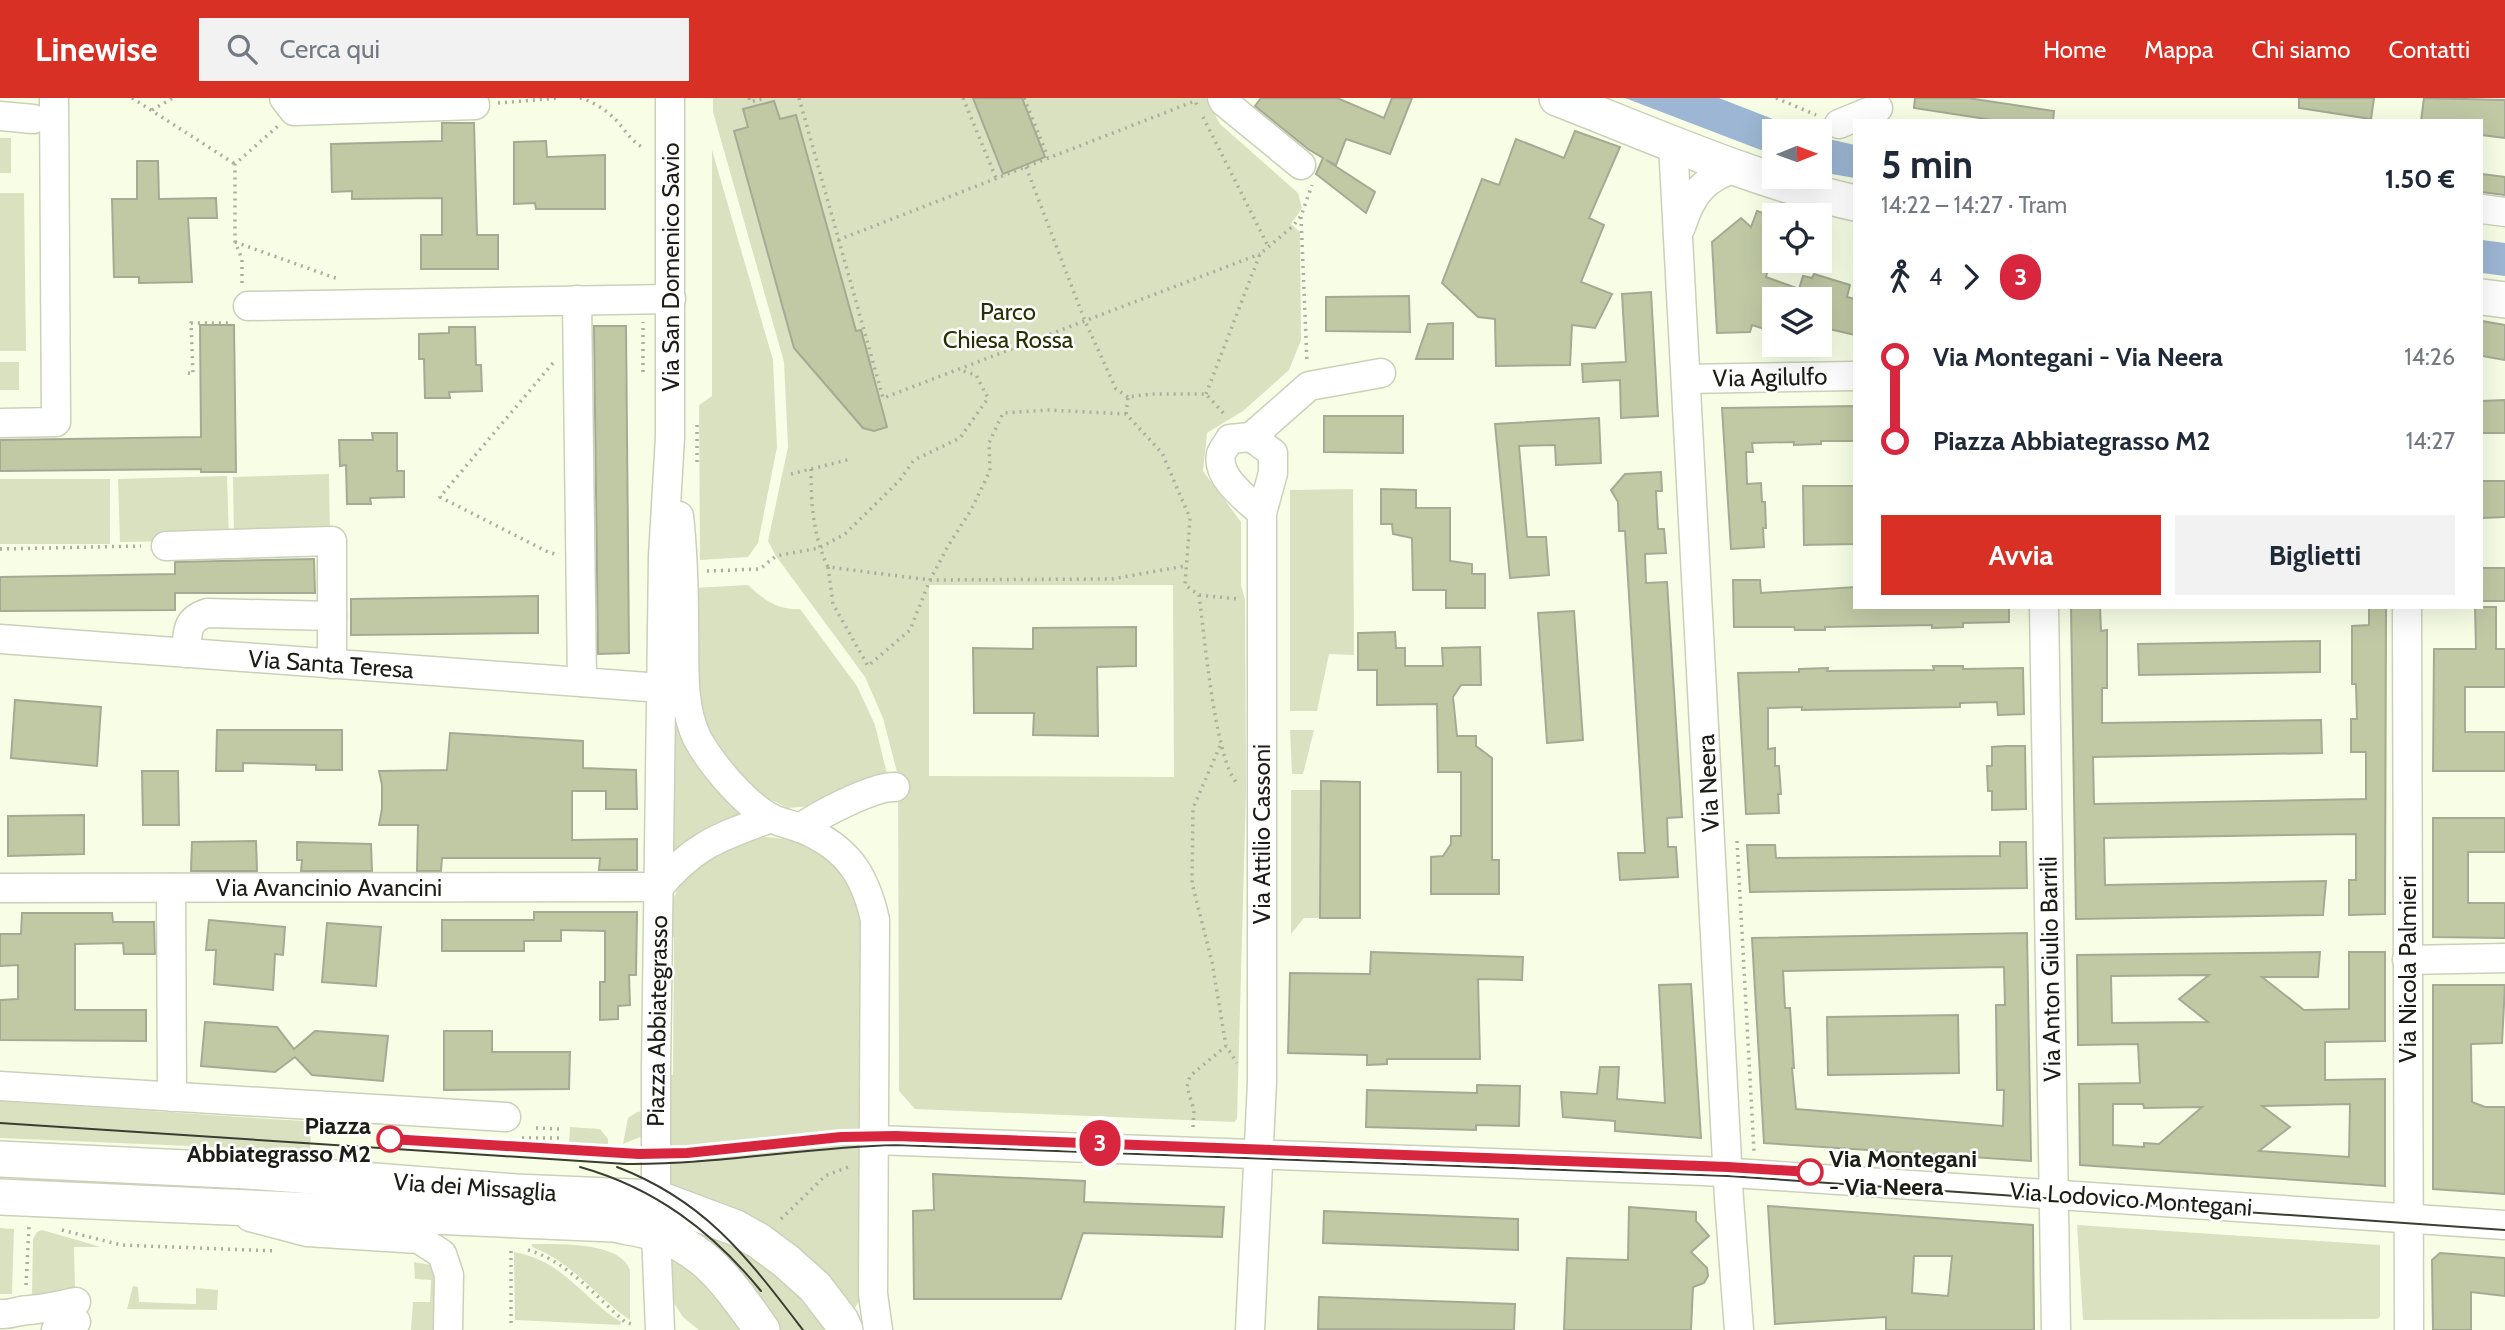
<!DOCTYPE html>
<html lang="it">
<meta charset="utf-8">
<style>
:root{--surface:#fff;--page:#f2f2f3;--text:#1f2937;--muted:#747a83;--accent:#d93025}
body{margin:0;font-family:Cabin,sans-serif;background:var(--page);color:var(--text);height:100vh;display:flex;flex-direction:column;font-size:26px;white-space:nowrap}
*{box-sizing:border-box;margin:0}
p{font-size:23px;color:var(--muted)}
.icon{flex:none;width:38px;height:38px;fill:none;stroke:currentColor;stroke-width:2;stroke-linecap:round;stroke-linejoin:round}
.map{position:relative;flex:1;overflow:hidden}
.panel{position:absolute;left:1853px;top:21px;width:630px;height:490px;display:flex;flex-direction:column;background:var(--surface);border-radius:0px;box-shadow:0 7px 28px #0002}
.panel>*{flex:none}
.badge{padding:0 14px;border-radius:23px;font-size:24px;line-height:46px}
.needle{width:46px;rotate:89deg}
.buttons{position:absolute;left:1762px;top:21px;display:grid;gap:14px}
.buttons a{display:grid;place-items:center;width:70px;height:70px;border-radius:0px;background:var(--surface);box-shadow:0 7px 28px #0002;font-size:35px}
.map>.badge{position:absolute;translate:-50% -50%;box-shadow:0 0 0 4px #fff}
.legs{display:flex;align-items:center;gap:10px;height:77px;padding:0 28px;font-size:23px}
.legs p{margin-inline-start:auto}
.overview{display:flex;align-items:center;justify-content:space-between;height:119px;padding:0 28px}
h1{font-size:38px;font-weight:700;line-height:52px}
.action{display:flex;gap:14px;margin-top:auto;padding:14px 28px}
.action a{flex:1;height:80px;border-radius:0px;background:var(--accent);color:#fff;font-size:28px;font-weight:700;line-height:80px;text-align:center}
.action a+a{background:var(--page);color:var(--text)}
ul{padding:0 28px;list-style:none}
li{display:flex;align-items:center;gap:24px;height:84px;font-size:26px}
li i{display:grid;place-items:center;width:10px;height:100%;margin:0 9px;background:currentColor}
li i::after{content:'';width:18px;height:18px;margin:-9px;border:5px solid;border-radius:50%;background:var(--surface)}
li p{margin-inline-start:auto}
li:first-child i{background:linear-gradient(#0000 50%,currentColor 0)}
li:last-child i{background:linear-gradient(currentColor 50%,#0000 0)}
header{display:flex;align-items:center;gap:42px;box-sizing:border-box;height:98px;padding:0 35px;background:var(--accent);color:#fff}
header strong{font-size:33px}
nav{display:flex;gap:38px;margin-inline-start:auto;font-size:24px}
.search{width:490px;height:63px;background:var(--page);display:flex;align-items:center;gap:18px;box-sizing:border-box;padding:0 24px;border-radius:0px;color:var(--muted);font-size:26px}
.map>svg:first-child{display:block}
.green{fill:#d9e1c1;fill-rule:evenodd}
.water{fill:#9cb6d3}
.building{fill:#c0c9a4;stroke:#a4aa93;stroke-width:2;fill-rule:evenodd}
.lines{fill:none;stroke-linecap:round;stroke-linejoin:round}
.minor-casing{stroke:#cbd1b9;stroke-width:31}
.major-casing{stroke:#cbd1b9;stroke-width:38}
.path{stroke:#aaaf9c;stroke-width:3.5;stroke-dasharray:2 5;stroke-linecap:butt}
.minor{stroke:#fff;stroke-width:28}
.major{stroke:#fff;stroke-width:35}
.tram{stroke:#3a3d31;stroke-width:2}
.line-1-casing{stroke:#fff;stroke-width:16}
.line-1{stroke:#d7263d;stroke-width:10}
.stop-1-dot{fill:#fff;stroke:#d7263d;stroke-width:3.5}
.labels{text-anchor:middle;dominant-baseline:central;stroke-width:5;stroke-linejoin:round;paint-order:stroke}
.street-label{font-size:24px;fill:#1c1e15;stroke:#fff}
.park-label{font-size:24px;fill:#282f03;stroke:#fff}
.stop-label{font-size:24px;font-weight:bold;fill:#1c1e15;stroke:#fff;text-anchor:end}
</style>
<header>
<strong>Linewise</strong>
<div class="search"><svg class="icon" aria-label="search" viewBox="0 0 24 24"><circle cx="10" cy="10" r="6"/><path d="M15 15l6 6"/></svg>Cerca qui</div>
<nav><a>Home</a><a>Mappa</a><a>Chi siamo</a><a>Contatti</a></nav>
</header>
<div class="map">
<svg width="2505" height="1232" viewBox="0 0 2505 1232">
<rect width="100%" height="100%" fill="#f7fee5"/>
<!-- green -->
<g class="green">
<path d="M713,0H1206L1220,26L1298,95L1302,110L1291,126L1300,134L1301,242L1289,272L1243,313L1207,335L1203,373L1241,424V487L1245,502L1246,694L1237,1021L1234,1024L915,1011L899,993L898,678L883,620L865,579L776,458L768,443L788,349L784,264L713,14ZM929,487H1173L1174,679L929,678Z"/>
<rect x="0" y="40" width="11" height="35"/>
<path d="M712,52L773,262L777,349L758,445L748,459L700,462L699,307L712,298Z"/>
<path d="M0,95H24L26,253H0Z"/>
<rect x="0" y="264" width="19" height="28"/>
<path d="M329,376L330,440L234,442L233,379Z"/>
<path d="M227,378L229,442L120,444L118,381Z"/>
<rect x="0" y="381" width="110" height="65"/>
<path d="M1353,391L1354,557L1329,556L1317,613H1290V392Z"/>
<path d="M748,487C764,502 778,512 800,511L857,588L875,627L888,680L813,708L788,710L757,695L705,635L694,603L693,490Z"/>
<path d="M677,623L747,713L673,755L675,625Z"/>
<path d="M1290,632H1314L1303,676H1292Z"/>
<path d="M1291,692H1320V820H1304L1291,836Z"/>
<path d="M763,739C792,740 818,748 839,769C849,778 855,795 862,807L863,1196L851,1217L666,1088V977H673L674,839L666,838C669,796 683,771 722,753C736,747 748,741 763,739Z"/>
<path d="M0,1003L270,1021L304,1023L312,1021L310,1053L0,1040Z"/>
<path d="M645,1013V1037L623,1046L628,1020L637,1014Z"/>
<path d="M570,1029L600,1031L608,1041V1048L569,1047Z"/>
<path d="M667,1119L772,1164L826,1229L825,1232H775Z"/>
<path d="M2077,1127L2380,1147V1219L2377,1221L2083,1222Z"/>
<path d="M0,1130L14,1131L12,1196H0Z"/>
<path d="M42,1132L101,1149H74L75,1191L32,1197L33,1141L37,1134Z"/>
<path d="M532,1146C556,1146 620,1143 630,1172V1222C594,1197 575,1166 532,1149Z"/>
<path d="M671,1151L749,1232H699L683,1219L670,1199Z"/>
<path d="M514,1154C566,1164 580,1199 621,1224L620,1227L515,1222Z"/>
<path d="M414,1164L431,1167C440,1179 439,1217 433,1232H411L413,1204H430L431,1182L415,1181Z"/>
<path d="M133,1188L138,1189L139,1204L196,1206V1190L218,1192L217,1212L127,1211Z"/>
</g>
<!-- water -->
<g class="water">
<path d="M1625,0H1719L1804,33H1774V57Z"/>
<path d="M1820,39L1855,47V80L1820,74Z"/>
<path d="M2482,142L2505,145V178L2482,175Z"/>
</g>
<!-- building -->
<g class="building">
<path d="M973,0H1022L1045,59L1003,76Z"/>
<path d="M1261,0H1337L1384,20L1392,0H1412L1390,56L1346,41L1336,67L1326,62L1375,94L1366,115L1316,76L1323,60L1308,51L1255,8Z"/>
<path d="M1915,0H1968L2054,13L2053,23H1999L1914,10Z"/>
<path d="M2299,0H2374L2371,21L2299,10Z"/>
<path d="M2424,0L2505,2V40L2482,37V23H2421Z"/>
<path d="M774,3L780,21L796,17L856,233L861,232L887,329L874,333L863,330L794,250L734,33L748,29L743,11Z"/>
<path d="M442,25H474L477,137H498V171H421V137H442V100L352,101V93L332,94L331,46L442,43Z"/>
<path d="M1575,33L1620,49L1589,120L1604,127L1581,184L1612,196L1595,230L1572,227L1570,267L1496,268L1495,221L1478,219L1442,185L1482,81L1499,87L1516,41L1564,60Z"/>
<path d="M546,43L547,59L605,57V111H536L535,105L514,106V44Z"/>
<path d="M137,63H158L159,101L216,100L217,120H188L192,184L139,185V179H114L112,101H137Z"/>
<path d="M2482,76L2505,79V97L2482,94Z"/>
<path d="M1757,113L1774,119V149L1766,179L1799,191L1803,178L1812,180L1814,176L1850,187L1847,199L1855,201V237L1820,229V201H1774V234L1752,227L1750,234L1717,235L1712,144L1741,120L1751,129Z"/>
<path d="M1651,194L1658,318L1621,320L1620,282L1583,284L1582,266L1626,264L1622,196Z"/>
<path d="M1409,198L1410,234L1326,233V199Z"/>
<path d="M2482,223L2505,227V262L2482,258Z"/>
<path d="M1453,225V261H1416L1428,226Z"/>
<path d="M200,227H234L236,374H201V371L0,373V342L201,339Z"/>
<path d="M594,228H626L629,555L598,556Z"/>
<path d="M449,229H475L476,267H481L482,293L449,294L450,300H425L424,261H419V236L449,235Z"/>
<path d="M2505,302V335H2482V303Z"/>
<path d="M1855,308V343H1821V346L1794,347V344L1752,345L1753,354H1746L1747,386L1761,385L1762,404H1765L1766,430H1763L1764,449L1731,451L1722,310Z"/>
<path d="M1324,318H1403V355L1324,354Z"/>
<path d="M1599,320L1601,365L1556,367L1555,347L1519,348L1527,439H1546L1549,477L1510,480L1495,326Z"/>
<path d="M372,335H397V373H404V399L370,400L371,406H347L346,367L340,368L339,342H373Z"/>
<path d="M1661,374L1662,393H1656L1658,431H1664L1666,455L1645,456L1646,485L1667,484L1682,719L1667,720L1668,749H1676L1678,779L1620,782L1618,755H1645L1625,433H1619L1618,404L1611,392L1625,376Z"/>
<path d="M2482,383H2505V419L2482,420Z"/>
<path d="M1803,388H1855V446L1804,447Z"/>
<path d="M1381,391L1416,392V410H1450V463L1472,466V476H1485V510H1446V492H1413L1412,440L1393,436L1392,426H1381Z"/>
<path d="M314,461L315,495H175V512L0,513V479L175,476V464Z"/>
<rect x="2482" y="470" width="23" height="33"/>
<path d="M1733,482H1760L1761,495L1855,489V509H2009V524L1963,525V529L1932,530V527L1825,529V532H1795L1794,529H1734Z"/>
<path d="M538,498V535L351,537V501Z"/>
<path d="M2071,509H2100L2101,533L2107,532V590H2102V625L2321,622L2322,655L2093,659L2094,706L2366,701V654H2351V621H2357L2356,586H2352V528L2369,527V509H2386L2385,816L2349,817V782H2356V736L2104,740L2105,787L2326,783L2323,817L2076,821Z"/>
<path d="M2475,509H2496V551H2505V589H2465V634H2505V673H2433L2434,551H2476Z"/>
<path d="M1574,513L1583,642L1547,645L1538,515Z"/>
<path d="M1136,529V568L1097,569L1098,638L1033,637L1034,615H974L973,550L1033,551V530Z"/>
<path d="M1395,534L1396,550H1405V568H1443L1442,550L1480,549L1481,587H1461L1453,599L1457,638H1476V648L1492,660V762H1499V796H1431V759L1443,758L1451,746V738H1461V674H1438L1437,606L1377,607V572H1358V535Z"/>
<path d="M2320,543V574L2139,577L2138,546Z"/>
<path d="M1933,568H1963V571L2023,570L2024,616L1998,617L1997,604L1960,605V609L1802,612V609L1768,610V651L1775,650V668H1779L1781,696H1778L1779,715L1746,716L1738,575L1799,574V571L1828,570L1827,573L1934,572Z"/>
<path d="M15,602L101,609L97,668L11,660Z"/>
<path d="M217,632H342V672H316V667L243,665V673H216Z"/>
<path d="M450,635L583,643V670L636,672L637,711H606V693H572V742L637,741V772H599L600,760H442L441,773H417L418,727H379L382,711V687L379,673L447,672Z"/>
<path d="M2006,648H2025L2026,711L1992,712V693H1988L1987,668H1992V649Z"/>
<path d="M142,673H178L179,727H143Z"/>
<path d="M1321,683L1360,684V820H1320Z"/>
<path d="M84,717V756L8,758V718Z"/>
<path d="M2433,720H2505V754H2468V805H2505V840L2433,839Z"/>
<path d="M256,743L257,773H191L192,744Z"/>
<path d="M297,744L371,746L372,773H301L302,762H297Z"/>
<path d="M2000,744H2026L2027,790L1750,794L1747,747H1775L1776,760L2000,758Z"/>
<path d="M534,814H637L636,877H629L630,907L618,908V921L600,922V884H605V833L561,832V843H524V853H442V822H534Z"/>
<path d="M22,815H112L113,824H154L155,856H124L123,845L75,846V912H146V943L0,942V902L18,901V867L0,868V836H21Z"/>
<path d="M209,822L285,829L283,857L275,856L273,892L214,886L216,852H206Z"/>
<path d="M327,825L381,829L376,888L322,884Z"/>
<path d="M2027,835L2031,1063L1764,1045L1752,840ZM2004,869L2005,907H1996L1997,992H2004L2003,1028L1796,1011L1792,970H1794L1790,910H1785L1783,873Z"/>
<path d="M1371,854L1523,859L1522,882L1478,881L1480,961H1387V966L1367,967V957L1288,955L1290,875L1370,876Z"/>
<path d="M2320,854L2318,879H2262L2304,912L2349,911V854H2385V943L2325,944V982L2385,981V1088L2080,1067L2079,986L2140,985L2138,946L2078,947L2077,857ZM2209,877L2179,901L2208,924L2112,925L2111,878ZM2113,1006H2143L2144,1010L2202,1009L2159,1046L2144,1045V1049L2113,1047ZM2350,1006L2349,1059L2259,1053L2290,1029L2262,1008Z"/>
<path d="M1691,886L1701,1040L1615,1033V1023L1563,1019L1561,994L1597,996L1600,969H1619L1617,1001L1665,1005L1659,887Z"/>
<path d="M2433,887H2505L2502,945L2471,946L2472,1004L2485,1009H2505V1096L2433,1091Z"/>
<path d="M1958,917L1959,975L1828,977L1827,919Z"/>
<path d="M205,924L277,929L294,951L315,933L388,938L383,983L312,977L295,959L275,974L201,968Z"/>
<path d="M444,933H492V954H570L569,991L444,992Z"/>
<path d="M1477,987L1520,988L1519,1028L1476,1027V1032L1366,1029L1367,992L1477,995Z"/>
<path d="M933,1076L1085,1083L1084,1104L1224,1109L1222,1139L1083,1135L1061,1201H914L913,1113L934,1112Z"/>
<path d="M1768,1108L2033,1127L2034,1232H1886V1219L1775,1226ZM1914,1158H1952L1948,1198L1912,1195Z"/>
<path d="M1629,1109L1696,1114V1123L1709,1138L1691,1154L1707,1170L1708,1178L1704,1185L1693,1189L1691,1232H1564L1567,1160L1628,1162Z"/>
<path d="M1324,1113L1518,1121V1152L1323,1145Z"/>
<path d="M2440,1155L2505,1160V1198L2471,1194V1232H2433L2432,1162Z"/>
<path d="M1319,1199L1515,1206L1514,1232L1318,1231Z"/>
</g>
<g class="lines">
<!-- minor casing -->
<g class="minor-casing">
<g id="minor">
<path d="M284,0L294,13L475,7"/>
<path d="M1222,0L1224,4L1301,67"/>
<path d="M0,18L33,21"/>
<path d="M1839,26L1878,10"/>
<path d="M1673,45L1729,1101L1739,1232"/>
<path d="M2482,111L2505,114"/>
<path d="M1681,129C1691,97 1704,79 1737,70"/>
<path d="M577,202L582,584"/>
<path d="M248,208L671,201"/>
<path d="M1686,281L1855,278"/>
<path d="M0,325L56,324L54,0"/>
<path d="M1251,339L1309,288L1381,275"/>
<path d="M679,418C683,455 684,492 684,529C685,566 681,606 697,640C711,666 746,708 773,721C782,725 793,727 803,731C847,750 865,776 875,822L873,1196L878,1232"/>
<path d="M166,448L332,443V518"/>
<path d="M2044,509L2056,1232"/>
<path d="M2407,509L2409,1232"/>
<path d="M0,541L661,590"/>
<path d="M186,555C188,535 185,522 207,515L332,518V566"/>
<path d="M800,730C819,717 873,688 895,689"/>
<path d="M659,789C695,746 720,739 771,720"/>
<path d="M0,790L659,789"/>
<path d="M171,790L172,999"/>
<path d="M2407,862L2505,860"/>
<path d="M0,988L506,1019"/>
<path d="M875,1042L1704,1073L2505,1127"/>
<path d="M250,1119L307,1134L419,1141L442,1156L449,1177L448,1232"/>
<path d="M0,1216C11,1217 19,1212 29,1212C45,1211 60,1207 76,1204"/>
<path d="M56,1232L64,1226L76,1224"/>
<path d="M660,1232L656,1135V971L663,459L670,339V0"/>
<path d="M1250,1232L1262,984V415L1273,375V355L1251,339L1230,341C1228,345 1223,351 1221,356C1216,380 1247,401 1262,415"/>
</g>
</g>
<!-- major casing -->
<g class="major-casing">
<g id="major">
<path d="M1557,0C1655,38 1752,82 1855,105"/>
<path d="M2482,199L2505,202"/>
<path d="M0,1061L247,1073L516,1094L656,1100L736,1130L759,1143L786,1163L815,1189L841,1223L845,1232"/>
<path d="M0,1099L613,1126C627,1129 642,1131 656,1135C708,1152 732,1190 762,1232"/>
</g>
</g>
<!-- path -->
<g class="path">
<path d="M132,0L235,66"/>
<path d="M580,0C592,3 606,12 615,21C625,31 630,43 644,50"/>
<path d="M749,0L750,4L765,0"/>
<path d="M799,0L883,300L1260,156"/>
<path d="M963,0L996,80"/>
<path d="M1024,0L1048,59"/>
<path d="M1776,0L1816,17"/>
<path d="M498,5L560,0"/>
<path d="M152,12L173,0"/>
<path d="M1203,19L1268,148"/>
<path d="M1026,69L1085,223L1116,291L1128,299"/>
<path d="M1301,119L1307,265"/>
<path d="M838,142L1195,3L1198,9"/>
<path d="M235,144L338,181"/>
<path d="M242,185V161L235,144V66L278,28"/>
<path d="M553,265L440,399L548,454L558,457"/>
<path d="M643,274V224"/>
<path d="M188,275L193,276L191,225H232"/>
<path d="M1206,296L1260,156L1293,128L1301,118L1312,87"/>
<path d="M1126,316L1128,299L1151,296H1206L1226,318"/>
<path d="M697,364V323"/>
<path d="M811,371C811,406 813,438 828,469L930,482L1112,481L1185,468"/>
<path d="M791,376L851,361"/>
<path d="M0,451L141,448"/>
<path d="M828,469L833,506L868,568L910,532L930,482L948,448L971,412L990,373L989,345L1003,315L1049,312L1126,316L1162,355L1190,420L1185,487L1199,497L1238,501"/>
<path d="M707,473L760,471L776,458L819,450L845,436L900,382L914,362L960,340L988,300L976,277L959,272"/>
<path d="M1199,497C1204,533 1215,663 1237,685"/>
<path d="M1220,648L1193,710L1192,785L1212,864L1226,948L1237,965"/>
<path d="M1737,743L1754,1053"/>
<path d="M1193,1029L1194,1012L1187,989L1190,978L1226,948"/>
<path d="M536,1030L560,1031"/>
<path d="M522,1040H560"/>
<path d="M781,1121L825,1078L851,1068"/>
<path d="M62,1132L121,1147L276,1153"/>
<path d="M528,1152C567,1163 595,1198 625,1224L635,1227"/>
<path d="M26,1187L29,1128"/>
<path d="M511,1225V1150"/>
</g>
<!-- minor -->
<use href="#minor" class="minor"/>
<!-- major -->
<use href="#major" class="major"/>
<!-- tram -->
<g class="tram">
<path d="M0,1025L626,1066C716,1067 805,1049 896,1047L1728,1078L2505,1132"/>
<path d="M580,1069C655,1090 712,1133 761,1193"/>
<path d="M617,1069C706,1103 747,1159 803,1232"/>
</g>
</g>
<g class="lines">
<!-- line-1 casing -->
<g class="line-1-casing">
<path id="line-1" d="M390,1041L639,1056L687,1055L841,1039L896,1038L1728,1069L1810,1074"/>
</g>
<!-- line-1 -->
<use href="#line-1" class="line-1"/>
</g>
<!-- markers -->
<g class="stop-1-dot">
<circle cx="390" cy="1041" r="12"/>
<circle cx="1810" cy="1074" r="12"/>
</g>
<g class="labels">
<!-- street labels -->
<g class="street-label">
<text transform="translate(670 169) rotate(-90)">Via San Domenico Savio</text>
<text transform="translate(1770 279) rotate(-1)">Via Agilulfo</text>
<text transform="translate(331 566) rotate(4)">Via Santa Teresa</text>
<text transform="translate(1708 685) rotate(-93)">Via Neera</text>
<text transform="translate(1261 736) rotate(-90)">Via Attilio Cassoni</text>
<text x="329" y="789">Via Avancinio Avancini</text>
<text transform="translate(2050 871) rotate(-91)">Via Anton Giulio Barrili</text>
<text transform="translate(2407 871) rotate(-90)">Via Nicola Palmieri</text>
<text transform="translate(657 923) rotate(-89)">Piazza Abbiategrasso</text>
<text transform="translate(475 1089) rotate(4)">Via dei Missaglia</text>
<text transform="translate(2131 1101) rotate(4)">Via Lodovico Montegani</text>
</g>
<!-- park labels -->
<g class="park-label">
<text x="1008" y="213">Parco<tspan x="1008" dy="28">Chiesa Rossa</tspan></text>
</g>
<!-- stop labels -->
<g class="stop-label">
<text x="371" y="1027">Piazza<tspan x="371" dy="28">Abbiategrasso M2</tspan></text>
<text x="1829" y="1060" text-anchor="start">Via Montegani<tspan x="1829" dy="28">- Via Neera</tspan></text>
</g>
</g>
</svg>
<div class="buttons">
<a><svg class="needle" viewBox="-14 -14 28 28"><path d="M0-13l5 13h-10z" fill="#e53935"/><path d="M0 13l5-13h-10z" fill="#747a83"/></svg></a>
<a><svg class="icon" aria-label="locate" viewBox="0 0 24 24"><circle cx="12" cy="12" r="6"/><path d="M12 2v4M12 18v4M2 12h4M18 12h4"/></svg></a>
<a><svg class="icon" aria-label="layers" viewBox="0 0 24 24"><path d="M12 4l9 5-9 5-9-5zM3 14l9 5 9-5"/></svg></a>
</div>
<b class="badge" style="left:1100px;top:1045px;background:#d7263d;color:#fff">3</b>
<section class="panel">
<div class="overview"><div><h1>5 min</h1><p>14:22 – 14:27 · Tram</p></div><b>1.50 €</b></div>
<div class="legs"><svg class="icon" aria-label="walk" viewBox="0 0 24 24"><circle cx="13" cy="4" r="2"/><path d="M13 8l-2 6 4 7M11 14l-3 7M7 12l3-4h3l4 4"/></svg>4<svg class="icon" aria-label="forward" viewBox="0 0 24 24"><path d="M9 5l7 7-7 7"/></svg><b class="badge" style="background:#d7263d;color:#fff">3</b></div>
<ul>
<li><i style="color:#d7263d"></i><b>Via Montegani - Via Neera</b><p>14:26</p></li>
<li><i style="color:#d7263d"></i><b>Piazza Abbiategrasso M2</b><p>14:27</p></li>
</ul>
<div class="action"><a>Avvia</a><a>Biglietti</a></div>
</section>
</div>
